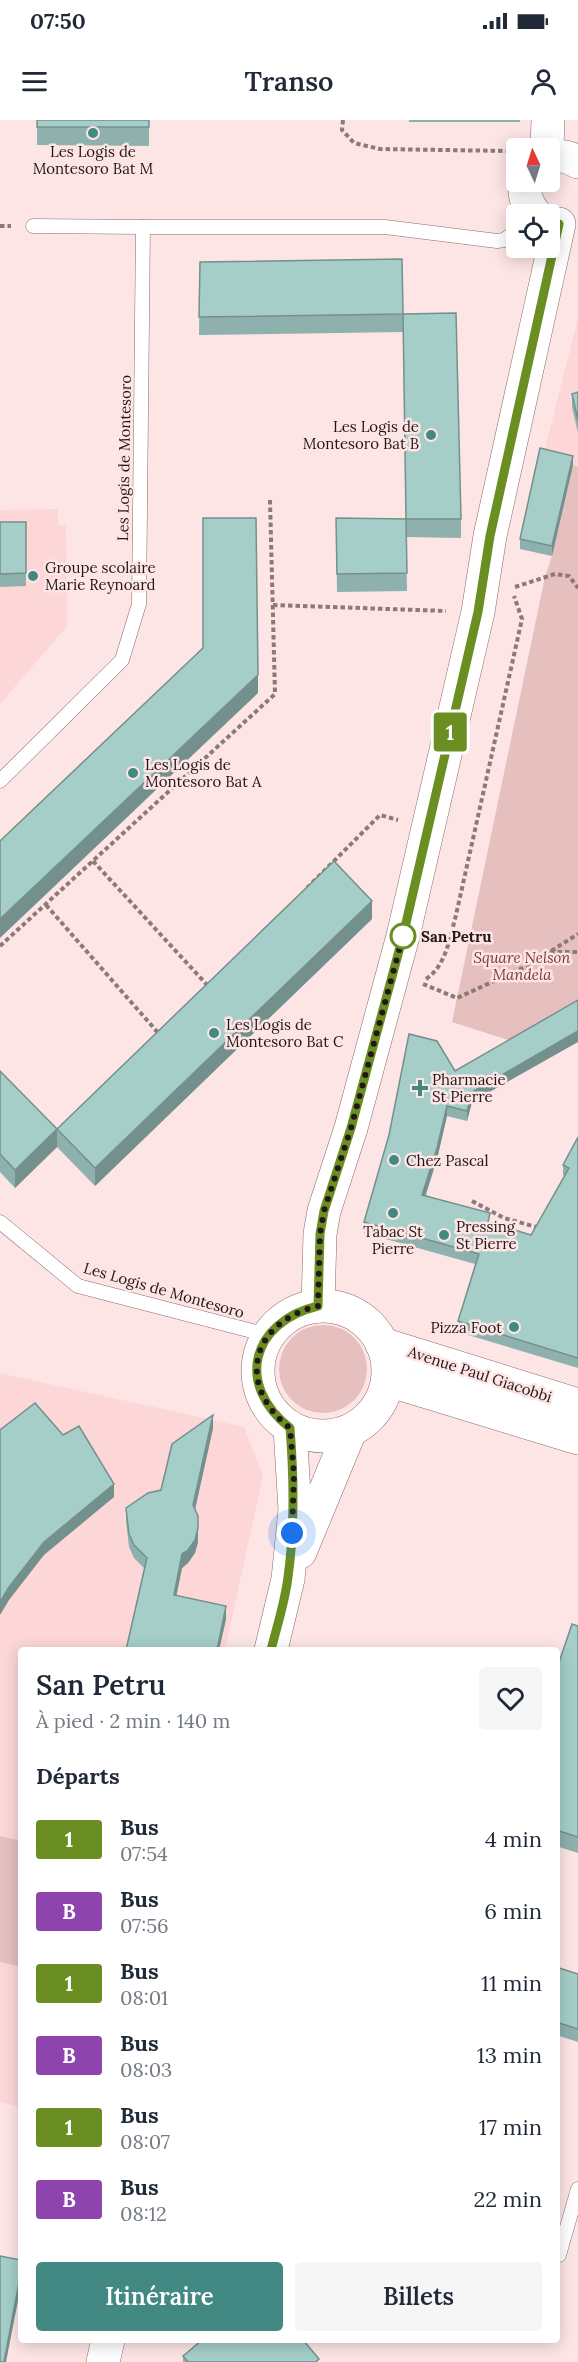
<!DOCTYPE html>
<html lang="fr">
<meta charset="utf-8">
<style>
:root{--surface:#fff;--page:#f6f6f7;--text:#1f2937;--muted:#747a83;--accent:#428983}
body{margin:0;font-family:Lora,serif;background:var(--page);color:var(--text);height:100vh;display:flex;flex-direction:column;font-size:22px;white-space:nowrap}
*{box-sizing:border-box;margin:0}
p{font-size:20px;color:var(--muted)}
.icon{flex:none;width:33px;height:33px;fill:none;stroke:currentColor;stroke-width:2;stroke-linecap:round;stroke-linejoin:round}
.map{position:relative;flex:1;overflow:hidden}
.panel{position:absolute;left:18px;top:1527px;width:542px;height:696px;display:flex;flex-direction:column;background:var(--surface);border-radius:6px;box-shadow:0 3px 15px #0003}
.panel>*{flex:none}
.badge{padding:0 12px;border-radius:4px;font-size:21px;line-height:39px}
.needle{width:39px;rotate:356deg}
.buttons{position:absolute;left:506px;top:18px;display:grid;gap:12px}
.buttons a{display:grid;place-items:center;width:54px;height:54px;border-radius:6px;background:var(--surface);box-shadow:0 3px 15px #0003;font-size:30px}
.you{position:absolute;width:30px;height:30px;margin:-15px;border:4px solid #fff;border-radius:50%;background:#1a73e8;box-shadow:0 0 0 9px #1a73e833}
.map>.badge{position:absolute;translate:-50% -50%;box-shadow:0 0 0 3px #fff}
h2{padding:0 18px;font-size:22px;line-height:54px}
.round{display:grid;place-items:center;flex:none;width:63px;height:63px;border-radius:6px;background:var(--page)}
.head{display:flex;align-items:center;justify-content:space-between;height:102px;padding:0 18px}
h1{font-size:28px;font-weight:600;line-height:45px}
.button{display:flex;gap:12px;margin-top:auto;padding:12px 18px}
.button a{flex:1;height:69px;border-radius:6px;background:var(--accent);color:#fff;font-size:24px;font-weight:600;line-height:69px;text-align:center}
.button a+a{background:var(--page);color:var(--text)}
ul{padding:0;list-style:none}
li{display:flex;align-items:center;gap:18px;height:72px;padding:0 18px}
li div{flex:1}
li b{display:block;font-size:22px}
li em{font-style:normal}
li .badge{min-width:66px;font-weight:700;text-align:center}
.status{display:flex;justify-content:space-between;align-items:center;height:42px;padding:0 30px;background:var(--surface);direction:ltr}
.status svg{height:16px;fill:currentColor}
header{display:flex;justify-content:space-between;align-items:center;height:78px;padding:0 18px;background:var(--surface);font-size:27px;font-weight:600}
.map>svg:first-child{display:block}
.built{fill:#fdd7d7}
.green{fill:#e6bfbf}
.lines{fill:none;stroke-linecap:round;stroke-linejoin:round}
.lane-casing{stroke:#8c6a6a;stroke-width:15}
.secondary-casing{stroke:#8c6a6a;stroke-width:34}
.path{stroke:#8c7979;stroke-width:4;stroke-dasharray:4.5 3;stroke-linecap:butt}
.lane{stroke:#fff;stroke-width:14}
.secondary{stroke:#fff;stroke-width:33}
.wall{fill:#8eb1ad}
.shaded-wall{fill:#74908d}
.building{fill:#a5cec9;stroke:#74908d;stroke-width:1.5}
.line-casing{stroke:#fff;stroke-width:14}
.line{stroke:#6b8e23;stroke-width:9}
.walk{stroke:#231616;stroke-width:6;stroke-dasharray:0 10.8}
.poi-dot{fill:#428983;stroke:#fde5e5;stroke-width:2}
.stop-dot{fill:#fff;stroke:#6b8e23;stroke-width:3}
.labels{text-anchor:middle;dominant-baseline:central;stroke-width:5;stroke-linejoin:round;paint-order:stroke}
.poi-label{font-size:15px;fill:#231616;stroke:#fde5e5;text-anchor:start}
.street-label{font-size:15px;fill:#231616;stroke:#fde5e5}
.stop-label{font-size:15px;font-weight:bold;fill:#231616;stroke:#fde5e5;text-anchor:start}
.park-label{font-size:15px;font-style:italic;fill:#7e383c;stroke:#fde5e5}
</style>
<div class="status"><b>07:50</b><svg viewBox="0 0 49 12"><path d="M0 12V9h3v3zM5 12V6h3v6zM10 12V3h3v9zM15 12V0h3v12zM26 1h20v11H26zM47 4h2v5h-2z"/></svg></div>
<header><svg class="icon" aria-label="menu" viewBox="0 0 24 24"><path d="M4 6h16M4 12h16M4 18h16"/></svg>Transo<svg class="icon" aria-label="person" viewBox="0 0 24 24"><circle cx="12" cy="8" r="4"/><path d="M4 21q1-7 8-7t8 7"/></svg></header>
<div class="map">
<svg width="578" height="2242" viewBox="0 0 578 2242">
<rect width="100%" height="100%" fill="#fde5e5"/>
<!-- built -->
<g class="built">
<path d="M578,198V347L545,329Z"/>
<path d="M58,389V405L66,406L67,506L0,584V390Z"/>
<path d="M0,1253L244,1307L263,1356L225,1530H21V1987L0,1982Z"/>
</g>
<!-- green -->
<g class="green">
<path d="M573,345L578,347V881L508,920L452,902L545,457L552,436Z"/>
<circle cx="323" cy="1249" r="44"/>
<path d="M0,1716L21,1721V1832L18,1846L0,1842Z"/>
</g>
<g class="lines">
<!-- lane casing -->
<g class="lane-casing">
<g id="lane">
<path d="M33,106L143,107"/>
<path d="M0,661L122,540L139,484L143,107H385L497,121L504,120L516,111"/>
<path d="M0,1102L78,1166L268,1215"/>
<path d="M556,2134L559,2135L578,2069"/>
</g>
</g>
<!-- secondary casing -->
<g class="secondary-casing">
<g id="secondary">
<path d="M547,28L548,0"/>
<path d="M549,37C560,35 568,36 578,42"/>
<path d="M526,62C523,75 527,84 535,94"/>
<path d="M318,1186L320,1114L324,1091L351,1008L403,816L478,492L490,416L559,104"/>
<circle cx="323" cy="1251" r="65"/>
<path d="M382,1224L578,1285"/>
<path d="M388,1260L578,1318"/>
<path d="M300,1432L350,1311"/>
<path d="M271,1530L288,1459L295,1390L290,1308"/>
<path d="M103,2242L108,2220"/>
</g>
</g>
<!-- path -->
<g class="path">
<path d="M343,0L342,10L354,23L380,29L507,31L513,34"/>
<path d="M0,106H11"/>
<path d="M515,467L555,454L569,456L578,468"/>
<path d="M273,485L446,491"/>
<path d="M93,741L208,866"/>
<path d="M307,768L380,695L398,700"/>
<path d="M46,785L160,915"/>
<path d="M0,826L275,574L270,380"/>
<path d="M550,832H578"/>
<path d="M426,859C446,846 450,817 456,795L522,499L514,476"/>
<path d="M423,864L457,878L529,845L578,814"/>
<path d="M472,1081L504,1098L540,1108"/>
</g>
<!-- lane -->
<use href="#lane" class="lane"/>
<!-- secondary -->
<use href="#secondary" class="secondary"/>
</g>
<!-- wall -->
<g class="wall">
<path d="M37,0H149V26L37,25Z"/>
<rect x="409" y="0" width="111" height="2"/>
<path d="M200,142L403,194L461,399V418L406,417L407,471L337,472L336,398L406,399L403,212L199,215Z"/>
<path d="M578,272V313L572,287V274Z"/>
<path d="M573,345L552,436L520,429V419Z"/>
<path d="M0,402H26V466L0,467Z"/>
<path d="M372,799L95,1066L57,1027L15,1068L0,1052V951L57,1009Z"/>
<path d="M409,914L472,982L467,1001L447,996L437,1039L426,1075L490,1102L531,1115L564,1056L563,1055V1045L578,1017V1248L458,1212V1201L475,1144L364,1113V1102L389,1015Z"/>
<path d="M213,1308L195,1390L198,1422L195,1433L188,1443L182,1448L176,1475L226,1499L219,1530H126L144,1448L134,1438L129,1427L126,1401V1388L161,1370Z"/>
<path d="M578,1506V1733L556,1726V1551Z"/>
<path d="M556,1847L578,1854V1922L556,1915Z"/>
<path d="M183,2236L319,2242H183Z"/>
</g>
<!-- shaded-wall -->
<g class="shaded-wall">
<path d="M573,336V345L552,436V426Z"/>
<path d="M258,555V573L0,818V799Z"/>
<path d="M372,781V799L95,1066V1048Z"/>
<path d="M578,911V922L472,982L467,1001V991L472,972Z"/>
<path d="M447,986V996L437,1039L422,1085V1075Z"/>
<path d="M57,1009V1027L15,1068V1050Z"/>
<path d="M213,1295V1308L193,1398V1385Z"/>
<path d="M114,1364V1377L44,1435L9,1480L0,1495V1482L9,1467L44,1422Z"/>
<path d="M198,1408V1422L195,1433L188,1443L182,1448L174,1488V1475L182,1434Z"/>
<path d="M226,1486V1499L219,1530H217Z"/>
<path d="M21,2152V2165L6,2242H4Z"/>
</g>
<!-- building -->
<g class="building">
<rect x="37" y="0" width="112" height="7"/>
<path d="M402,139L403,194L199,197L200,142Z"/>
<path d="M456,193L461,399H406L403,194Z"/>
<path d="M578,272V300L572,274Z"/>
<path d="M540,328L573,336L552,426L520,419Z"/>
<path d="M203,398H256L258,555L0,799V721L203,528Z"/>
<path d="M336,398L406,399L407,453L337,454Z"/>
<path d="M0,402H26V453L0,454Z"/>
<path d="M334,741L372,781L95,1048L57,1009Z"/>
<path d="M578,880V911L472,972L467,991L447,986L437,1028L422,1075L490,1093L488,1102L531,1115L569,1048L563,1045L578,1017V1238L458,1201L479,1134L364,1102L389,1015L409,914L437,921L455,951Z"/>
<path d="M0,951L57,1009L15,1050L0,1034Z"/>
<path d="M35,1283L63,1315L79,1306L114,1364L44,1422L9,1467L0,1482V1310Z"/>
<path d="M213,1295L193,1385L198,1396V1408L195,1420L188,1430L182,1434L174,1475L226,1486L217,1530H126L147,1438L134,1425L129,1414L126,1388L148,1373L161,1370L172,1324Z"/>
<path d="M572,1504L578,1506V1717L556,1710V1551Z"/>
<path d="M556,1847L578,1854V1909L556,1902Z"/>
<path d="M0,2136L21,2140V2152L4,2242H0Z"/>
<path d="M202,2220H303L319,2239L316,2242H188L183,2236Z"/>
</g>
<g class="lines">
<!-- line casing -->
<g class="line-casing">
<path id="line" d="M271,1530C277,1506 285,1482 288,1457C295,1407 294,1358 290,1308C235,1265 251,1202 318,1186L320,1114L324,1091L351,1008L403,816L478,492L490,416L559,104L549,103"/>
</g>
<!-- line -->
<use href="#line" class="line"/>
<!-- walk -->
<path class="walk" d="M292,1413L294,1354L290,1308C235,1265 251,1202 318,1186L320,1114L324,1091L351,1008L403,816"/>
</g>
<!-- markers -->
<g class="poi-dot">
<circle cx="93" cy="13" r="6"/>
<circle cx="431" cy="315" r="6"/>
<circle cx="33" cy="456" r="6"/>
<circle cx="133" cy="653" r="6"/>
<circle cx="214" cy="913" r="6"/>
<path d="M417 959h6v6h6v6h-6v6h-6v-6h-6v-6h6z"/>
<circle cx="394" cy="1040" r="6"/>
<circle cx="393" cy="1093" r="6"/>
<circle cx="444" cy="1115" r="6"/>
<circle cx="514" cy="1207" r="6"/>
</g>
<circle class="stop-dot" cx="403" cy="816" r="12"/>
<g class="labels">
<!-- poi labels -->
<g class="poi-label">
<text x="93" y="31" text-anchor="middle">Les Logis de<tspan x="93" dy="17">Montesoro Bat M</tspan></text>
<text x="419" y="306" text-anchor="end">Les Logis de<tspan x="419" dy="17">Montesoro Bat B</tspan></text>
<text x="45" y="447">Groupe scolaire<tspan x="45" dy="17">Marie Reynoard</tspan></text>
<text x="145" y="644">Les Logis de<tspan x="145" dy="17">Montesoro Bat A</tspan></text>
<text x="226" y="904">Les Logis de<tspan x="226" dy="17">Montesoro Bat C</tspan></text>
<text x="432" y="959">Pharmacie<tspan x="432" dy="17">St Pierre</tspan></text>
<text x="406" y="1040">Chez Pascal</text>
<text x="456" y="1106">Pressing<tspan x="456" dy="17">St Pierre</tspan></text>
<text x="393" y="1111" text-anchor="middle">Tabac St<tspan x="393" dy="17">Pierre</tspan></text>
<text x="502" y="1207" text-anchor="end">Pizza Foot</text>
</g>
<!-- street labels -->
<g class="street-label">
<text transform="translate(124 338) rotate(-89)">Les Logis de Montesoro</text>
<text transform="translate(164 1170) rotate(16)">Les Logis de Montesoro</text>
<text transform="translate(480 1254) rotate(18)">Avenue Paul Giacobbi</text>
</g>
<!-- stop labels -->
<g class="stop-label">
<text x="421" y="816">San Petru</text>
</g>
<!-- park labels -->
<g class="park-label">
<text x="522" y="837">Square Nelson<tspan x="522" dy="17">Mandela</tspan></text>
</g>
</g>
</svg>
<div class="buttons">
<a><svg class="needle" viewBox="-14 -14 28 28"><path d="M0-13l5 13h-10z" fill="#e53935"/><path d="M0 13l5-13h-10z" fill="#747a83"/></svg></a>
<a><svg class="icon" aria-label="locate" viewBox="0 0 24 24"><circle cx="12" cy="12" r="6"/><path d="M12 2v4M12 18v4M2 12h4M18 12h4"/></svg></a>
</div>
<div class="you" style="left:292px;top:1413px"></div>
<b class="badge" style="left:450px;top:612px;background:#6b8e23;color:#fff">1</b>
<section class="panel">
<div class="head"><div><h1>San Petru</h1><p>À pied · 2 min · 140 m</p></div><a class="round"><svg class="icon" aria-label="heart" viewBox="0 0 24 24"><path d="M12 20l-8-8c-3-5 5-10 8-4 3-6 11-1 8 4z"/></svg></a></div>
<h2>Départs</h2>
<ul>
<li><span class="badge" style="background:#6b8e23;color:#fff">1</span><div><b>Bus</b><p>07:54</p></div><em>4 min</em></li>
<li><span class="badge" style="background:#8e44ad;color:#fff">B</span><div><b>Bus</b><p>07:56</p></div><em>6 min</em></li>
<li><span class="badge" style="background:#6b8e23;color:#fff">1</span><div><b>Bus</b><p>08:01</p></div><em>11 min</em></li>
<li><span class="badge" style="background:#8e44ad;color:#fff">B</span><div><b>Bus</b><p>08:03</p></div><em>13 min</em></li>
<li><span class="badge" style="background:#6b8e23;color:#fff">1</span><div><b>Bus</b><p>08:07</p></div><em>17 min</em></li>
<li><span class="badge" style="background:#8e44ad;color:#fff">B</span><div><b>Bus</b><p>08:12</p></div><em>22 min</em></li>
</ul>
<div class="button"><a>Itinéraire</a><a>Billets</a></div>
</section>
</div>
